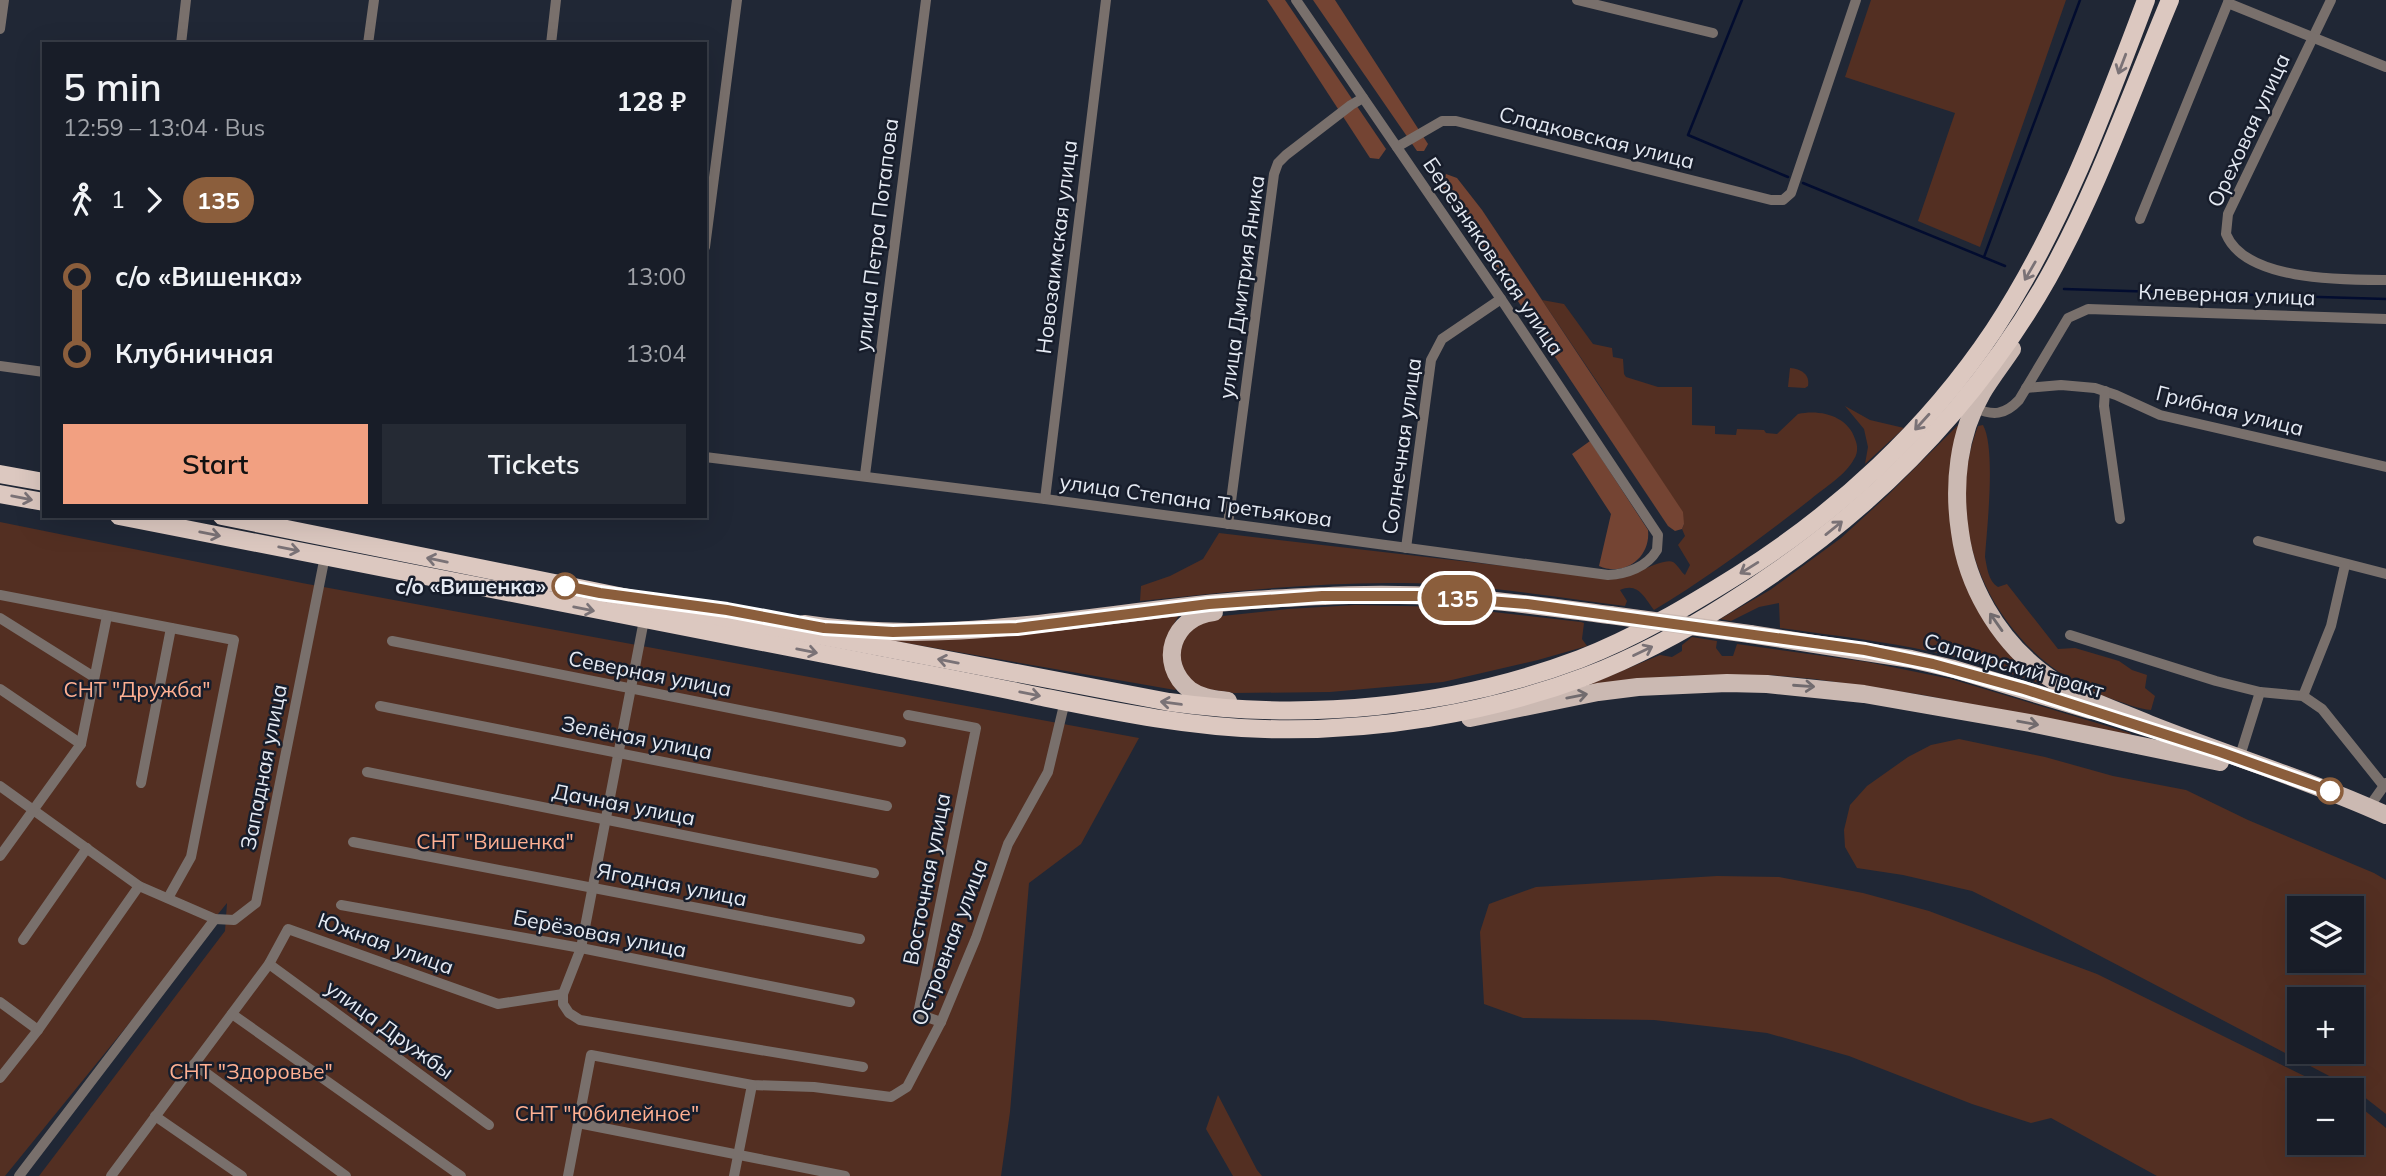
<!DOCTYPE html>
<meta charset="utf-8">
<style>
:root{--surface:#181d28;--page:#252a34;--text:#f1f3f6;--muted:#9fa2a8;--line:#363b45;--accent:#f2a081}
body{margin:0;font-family:Mulish,sans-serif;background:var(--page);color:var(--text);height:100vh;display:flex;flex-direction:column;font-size:26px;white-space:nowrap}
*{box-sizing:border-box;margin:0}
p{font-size:23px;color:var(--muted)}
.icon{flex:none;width:38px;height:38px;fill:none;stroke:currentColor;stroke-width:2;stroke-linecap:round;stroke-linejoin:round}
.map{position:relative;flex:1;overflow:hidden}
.details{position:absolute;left:42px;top:42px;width:665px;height:476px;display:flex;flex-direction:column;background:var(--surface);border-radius:0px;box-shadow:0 7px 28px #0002,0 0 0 2px var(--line)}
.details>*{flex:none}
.badge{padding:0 14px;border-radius:23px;font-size:24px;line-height:46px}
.buttons{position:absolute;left:2287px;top:896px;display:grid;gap:14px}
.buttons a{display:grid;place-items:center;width:77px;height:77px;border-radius:0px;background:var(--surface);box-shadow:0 7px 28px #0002,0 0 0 2px var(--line);font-size:35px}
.map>.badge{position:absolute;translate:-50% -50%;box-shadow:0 0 0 4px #fff}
.legs{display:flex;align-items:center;gap:10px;height:77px;padding:0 21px;font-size:23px}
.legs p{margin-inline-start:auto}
.overview{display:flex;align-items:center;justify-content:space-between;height:119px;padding:0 21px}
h1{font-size:38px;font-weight:600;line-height:52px}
.primary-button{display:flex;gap:14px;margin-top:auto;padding:14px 21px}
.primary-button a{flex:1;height:80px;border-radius:0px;background:var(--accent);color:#111;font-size:28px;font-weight:600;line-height:80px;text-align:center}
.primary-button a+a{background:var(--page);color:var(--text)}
ul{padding:0 21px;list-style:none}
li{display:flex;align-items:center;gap:24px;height:77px;font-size:26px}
li i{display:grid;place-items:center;width:10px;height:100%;margin:0 9px;background:currentColor}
li i::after{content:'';width:18px;height:18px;margin:-9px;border:5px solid;border-radius:50%;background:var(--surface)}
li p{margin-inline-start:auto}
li:first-child i{background:linear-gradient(#0000 50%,currentColor 0)}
li:last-child i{background:linear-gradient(currentColor 50%,#0000 0)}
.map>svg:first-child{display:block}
.green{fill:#532f22;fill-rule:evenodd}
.forest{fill:#744433}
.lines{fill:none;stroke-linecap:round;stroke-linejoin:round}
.stream{stroke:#020c2f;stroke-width:2.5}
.minor{stroke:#79706c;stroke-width:10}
.primary{stroke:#cbb9b2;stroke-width:18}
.trunk{stroke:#dcc8c0;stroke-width:18}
.primary-bridge{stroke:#cbb9b2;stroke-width:18}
.oneway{stroke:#7a7276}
.oneway2{stroke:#716b6e}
.line-1-casing{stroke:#fff;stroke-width:16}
.line-1{stroke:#8b5e3c;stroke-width:10}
.stop-1-dot{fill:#fff;stroke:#8b5e3c;stroke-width:3.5}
.labels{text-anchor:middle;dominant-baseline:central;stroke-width:5;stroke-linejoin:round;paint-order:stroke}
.street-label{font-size:21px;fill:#e5eaf3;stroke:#171d2b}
.stop-label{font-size:21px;font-weight:bold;fill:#e5eaf3;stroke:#171d2b;text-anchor:end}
.park-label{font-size:21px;fill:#ffb092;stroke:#171d2b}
</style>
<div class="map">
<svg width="2386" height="1176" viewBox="0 0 2386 1176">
<rect width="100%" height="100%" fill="#202735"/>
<!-- green -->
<g class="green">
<path d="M1871,0H2066L1980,247L1918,221L1955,113L1845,77Z"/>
<path d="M1542,300L1564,304L1593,344L1612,348L1613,357L1623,359L1624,374L1626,377L1658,387H1692V425L1715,426V434L1736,435L1737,429L1764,430L1766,433L1777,434L1798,414C1820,409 1848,416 1855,439C1858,446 1858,453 1854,459C1846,475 1825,487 1811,499C1760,539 1709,577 1654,610C1644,597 1638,582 1620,590L1627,601L1625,606C1551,596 1476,584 1402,583C1314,582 1227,592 1140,601L1141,586L1170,576L1203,559L1219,533L1617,579C1630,577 1664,557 1673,562C1678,565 1681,572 1685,575L1690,565L1678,545L1685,536L1682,529L1684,524L1602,389Z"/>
<path d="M1790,368C1801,369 1810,374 1808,386L1805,388L1788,387Z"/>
<path d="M1845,406L1870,420L1904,428L1865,464L1868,447L1864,429Z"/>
<path d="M1960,423V569L2051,687C2012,674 1974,661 1933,652C1883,641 1831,635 1780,628L1779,603L1759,607L1731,621L1720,619L1770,590L1841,538L1888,495Z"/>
<path d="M1983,425C1996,448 1987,528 1985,557C1987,567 1988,581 1998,587L2007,584L2058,649L2075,648L2119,661L2132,670L2147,675L2145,688L2155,696L2151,710C2139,709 2127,704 2115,700C2004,664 1935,539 1978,426Z"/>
<path d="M0,522L302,583L1139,738L1081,844L1029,883L1010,1112L1001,1176H39L225,931L227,903L5,1176H0Z"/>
<path d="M1355,605L1450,607L1581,622L1584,623L1582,639L1587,646L1538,660L1443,682L1330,692L1234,693L1200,688L1185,676L1179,654L1187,631L1213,617L1288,609Z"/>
<path d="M1179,615L1166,638L1165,646L1177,688L1175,690L883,639Z"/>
<path d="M1692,637L1717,641L1716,648L1722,656H1733L1737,644L1867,662L1951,679L2130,733L2131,735L1923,695L1815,679L1770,675L1677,676L1588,685L1660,655L1672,657L1682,651V645Z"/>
<path d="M1959,739L2045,757L2113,776L2186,790L2248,820L2374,873L2386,880V1114L2354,1089L2043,926L1972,891L1903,875L1857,868L1845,847L1844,830L1850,805L1867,786L1908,757L1931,745ZM2300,908H2352V961H2300ZM2300,999H2352V1052H2300Z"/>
<path d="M1717,876L1779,877L1863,893L1929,911L2097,974L2333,1090H2300V1143H2352V1100L2386,1128V1176H2157L2051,1118L2031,1123L1972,1104L1849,1056L1767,1033L1654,1020L1523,1018L1484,1004L1480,932L1489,904L1536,887Z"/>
<path d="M1218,1095L1257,1170L1262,1176H1233L1206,1129Z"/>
</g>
<!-- forest -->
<g class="forest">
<path d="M1267,0H1285L1386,149L1379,159L1370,158Z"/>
<path d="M1313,0H1335L1428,144L1424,151H1417Z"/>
<path d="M1446,174L1457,178L1482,210L1683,512L1684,524L1682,529L1675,531L1668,526L1441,186Z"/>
<path d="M1590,441L1648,530C1651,558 1624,577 1599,566L1611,514L1572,454Z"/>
</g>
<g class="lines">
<!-- stream -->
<g class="stream">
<path d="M1742,0L1688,135L1788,177"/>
<path d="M1803,183L2005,266"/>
<path d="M1984,257L2080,0"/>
<path d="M2064,289L2386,299"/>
</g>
<!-- minor -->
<g class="minor">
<path d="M1577,0L1713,33"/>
<path d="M2331,0L2228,214L2226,234C2245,281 2343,280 2386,280"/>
<path d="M2228,3L2386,67"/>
<path d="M0,29L4,0"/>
<path d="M181,44L186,0"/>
<path d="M368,44L374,0"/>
<path d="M551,44L556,0"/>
<path d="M1397,147L1442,121H1456L1771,200H1783L1791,193L1856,0"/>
<path d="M2140,219L2229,0"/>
<path d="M705,247L737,0"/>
<path d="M0,366L44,372"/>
<path d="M2026,388L2061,385L2095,388L2116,395L2160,415L2386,467"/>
<path d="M2105,391L2104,406L2120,519"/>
<path d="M1975,408C1993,416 2005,415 2019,400L2068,318L2088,309L2386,319"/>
<path d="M705,457L1045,499L1608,575C1627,574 1647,567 1657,550L1658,535L1501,299L1296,0"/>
<path d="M865,475L926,0"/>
<path d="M1045,499L1106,0"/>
<path d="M1228,524L1274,174L1278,163L1286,155L1351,105L1363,98"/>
<path d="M2258,541L2386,574"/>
<path d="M1406,548L1431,360L1442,339L1501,299"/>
<path d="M0,595L234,640L191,857L168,898"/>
<path d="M0,618L94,677"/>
<path d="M644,620L581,948L563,994V1004L569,1013L580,1020L863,1067"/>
<path d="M2070,635L2216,681L2260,692L2303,696L2322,709L2383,785"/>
<path d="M392,641L901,742"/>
<path d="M0,689L81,744"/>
<path d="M2303,696L2331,626L2345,565"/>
<path d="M380,706L887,806"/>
<path d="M908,715L976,728L918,1014L941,1022"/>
<path d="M2239,759L2260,692"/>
<path d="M367,772L874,873"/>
<path d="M141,783L171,628"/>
<path d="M0,786L139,886L215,919L234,920L256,903L325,556"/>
<path d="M2369,807L2386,783"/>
<path d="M353,842L860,939"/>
<path d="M0,856L81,744L107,616"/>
<path d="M341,905L581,948L850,1002"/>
<path d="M23,940L87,848"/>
<path d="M269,964L489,1125"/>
<path d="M0,1002L38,1030"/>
<path d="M232,1014L461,1176"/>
<path d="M194,1064L346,1176"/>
<path d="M0,1078L38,1030L139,886"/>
<path d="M155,1116L242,1176"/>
<path d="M578,1123L845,1176"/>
<path d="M19,1176L215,919"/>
<path d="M111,1176L269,964L288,929L498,1004L563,994"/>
<path d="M568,1176L591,1055L752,1085L814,1087L891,1097L907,1087L941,1022L976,938L1008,844L1048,772L1065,701"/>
<path d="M734,1176L752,1085"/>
</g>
<!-- primary -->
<g class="primary">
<path d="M2012,349C2002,364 1991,378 1982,393C1958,434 1953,485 1960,532C1967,585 1997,637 2040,671C2072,696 2111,708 2149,724C2227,755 2309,780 2386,815"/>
<path d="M1214,612C1173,616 1156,663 1190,690C1201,698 1215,699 1228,701"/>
<path d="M804,624C954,648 1101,611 1251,600C1316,596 1382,592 1447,597C1501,600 1556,608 1610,615"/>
<path d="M1750,634L1911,659L1954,669L2090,710"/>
<path d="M1470,718L1598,692L1638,687L1727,683L1767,684L1864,694L2030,723L2220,762"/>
</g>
<!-- trunk -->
<g class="trunk">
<path d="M0,474L44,482"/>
<path d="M0,494L44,502"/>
<path d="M119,516C369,564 619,616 870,663C926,674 981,684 1037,696C1112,711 1188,727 1265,729C1373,732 1486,714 1587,676C1636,657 1683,632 1727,604C1859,522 1971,414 2048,278C2097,190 2131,93 2170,0"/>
<path d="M222,516L732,619L1169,702C1306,721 1450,708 1580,659C1636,637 1687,607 1738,575C1838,512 1928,429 1994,330C2061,228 2103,114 2146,0"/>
</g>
<!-- primary-bridge -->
<path class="primary-bridge" d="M1610,615L1750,634"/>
</g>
<!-- one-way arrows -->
<defs><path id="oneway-shaft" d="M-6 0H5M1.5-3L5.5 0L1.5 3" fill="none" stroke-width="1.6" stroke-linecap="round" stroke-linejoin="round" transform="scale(1.75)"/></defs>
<g class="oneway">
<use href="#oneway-shaft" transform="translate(2122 64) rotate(111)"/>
<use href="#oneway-shaft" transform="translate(2030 271) rotate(120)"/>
<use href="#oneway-shaft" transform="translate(1922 422) rotate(132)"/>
<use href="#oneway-shaft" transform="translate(22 498) rotate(11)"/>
<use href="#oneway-shaft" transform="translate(1834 528) rotate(-39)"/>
<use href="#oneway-shaft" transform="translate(210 534) rotate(11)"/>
<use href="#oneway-shaft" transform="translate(289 549) rotate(11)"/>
<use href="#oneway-shaft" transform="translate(437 560) rotate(-168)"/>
<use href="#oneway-shaft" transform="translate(1749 568) rotate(148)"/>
<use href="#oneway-shaft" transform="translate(584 609) rotate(11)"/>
<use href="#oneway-shaft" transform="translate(807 651) rotate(11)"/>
<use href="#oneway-shaft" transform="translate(1643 651) rotate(-26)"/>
<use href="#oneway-shaft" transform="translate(948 661) rotate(-169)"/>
<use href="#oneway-shaft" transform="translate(1030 694) rotate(11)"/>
<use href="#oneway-shaft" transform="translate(1171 703) rotate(-172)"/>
</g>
<g class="oneway2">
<use href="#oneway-shaft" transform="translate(1996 622) rotate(-125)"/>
<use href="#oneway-shaft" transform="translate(1804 686) rotate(4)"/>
<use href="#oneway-shaft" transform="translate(1577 696) rotate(-11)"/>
<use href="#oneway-shaft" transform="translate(2028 723) rotate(10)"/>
</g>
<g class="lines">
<!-- line-1 casing -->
<g class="line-1-casing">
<path id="line-1" d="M565,586L600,593L727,610L824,628L893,632L1017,628L1209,604L1322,596H1428L1527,604L1865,650L1933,664L2024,689L2220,752L2330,791"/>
</g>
<!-- line-1 -->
<use href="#line-1" class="line-1"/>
</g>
<!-- markers -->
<g class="stop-1-dot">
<circle cx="565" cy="586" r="12"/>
<circle cx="2330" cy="791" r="12"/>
</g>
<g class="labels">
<!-- street labels -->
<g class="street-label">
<text transform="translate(2248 130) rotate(-65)">Ореховая улица</text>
<text transform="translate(1597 137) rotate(14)">Сладковская улица</text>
<text transform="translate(876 235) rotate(-83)">улица Петра Потапова</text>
<text transform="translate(1056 247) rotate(-83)">Новозаимская улица</text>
<text transform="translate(1494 256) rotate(56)">Березняковская улица</text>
<text transform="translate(1241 287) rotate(-82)">улица Дмитрия Яника</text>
<text transform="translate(2227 294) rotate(2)">Клеверная улица</text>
<text transform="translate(2230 410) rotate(14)">Грибная улица</text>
<text transform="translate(1401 446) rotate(-82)">Солнечная улица</text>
<text transform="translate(1196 500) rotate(8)">улица Степана Третьякова</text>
<text transform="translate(2014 665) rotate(16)">Салаирский тракт</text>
<text transform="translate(650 673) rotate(11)">Северная улица</text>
<text transform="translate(637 737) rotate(11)">Зелёная улица</text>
<text transform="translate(263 767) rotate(-79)">Западная улица</text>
<text transform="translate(624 804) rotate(11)">Дачная улица</text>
<text transform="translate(926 879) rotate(-79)">Восточная улица</text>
<text transform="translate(672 884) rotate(11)">Ягодная улица</text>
<text transform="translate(600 933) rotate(11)">Берёзовая улица</text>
<text transform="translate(949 942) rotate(-69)">Островная улица</text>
<text transform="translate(386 943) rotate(20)">Южная улица</text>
<text transform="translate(390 1029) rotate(36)">улица Дружбы</text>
</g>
<!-- stop labels -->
<g class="stop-label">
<text x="546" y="586">с/о «Вишенка»</text>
</g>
<!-- park labels -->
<g class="park-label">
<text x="137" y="689">СНТ "Дружба"</text>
<text x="495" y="841">СНТ "Вишенка"</text>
<text x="251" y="1071">СНТ "Здоровье"</text>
<text x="607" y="1113">СНТ "Юбилейное"</text>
</g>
</g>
</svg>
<div class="buttons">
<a><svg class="icon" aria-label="layers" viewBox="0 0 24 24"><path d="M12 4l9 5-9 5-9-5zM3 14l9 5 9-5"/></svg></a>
<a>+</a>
<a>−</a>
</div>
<b class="badge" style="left:1457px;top:598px;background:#8b5e3c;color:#fff">135</b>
<section class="details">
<div class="overview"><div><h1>5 min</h1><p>12:59 – 13:04 · Bus</p></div><b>128 ₽</b></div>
<div class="legs"><svg class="icon" aria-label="walk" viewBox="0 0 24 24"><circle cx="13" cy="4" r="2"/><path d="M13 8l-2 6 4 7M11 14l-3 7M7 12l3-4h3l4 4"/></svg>1<svg class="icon" aria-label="forward" viewBox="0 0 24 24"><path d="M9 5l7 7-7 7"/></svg><b class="badge" style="background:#8b5e3c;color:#fff">135</b></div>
<ul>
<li><i style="color:#8b5e3c"></i><b>с/о «Вишенка»</b><p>13:00</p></li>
<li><i style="color:#8b5e3c"></i><b>Клубничная</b><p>13:04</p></li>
</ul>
<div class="primary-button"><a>Start</a><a>Tickets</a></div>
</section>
</div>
